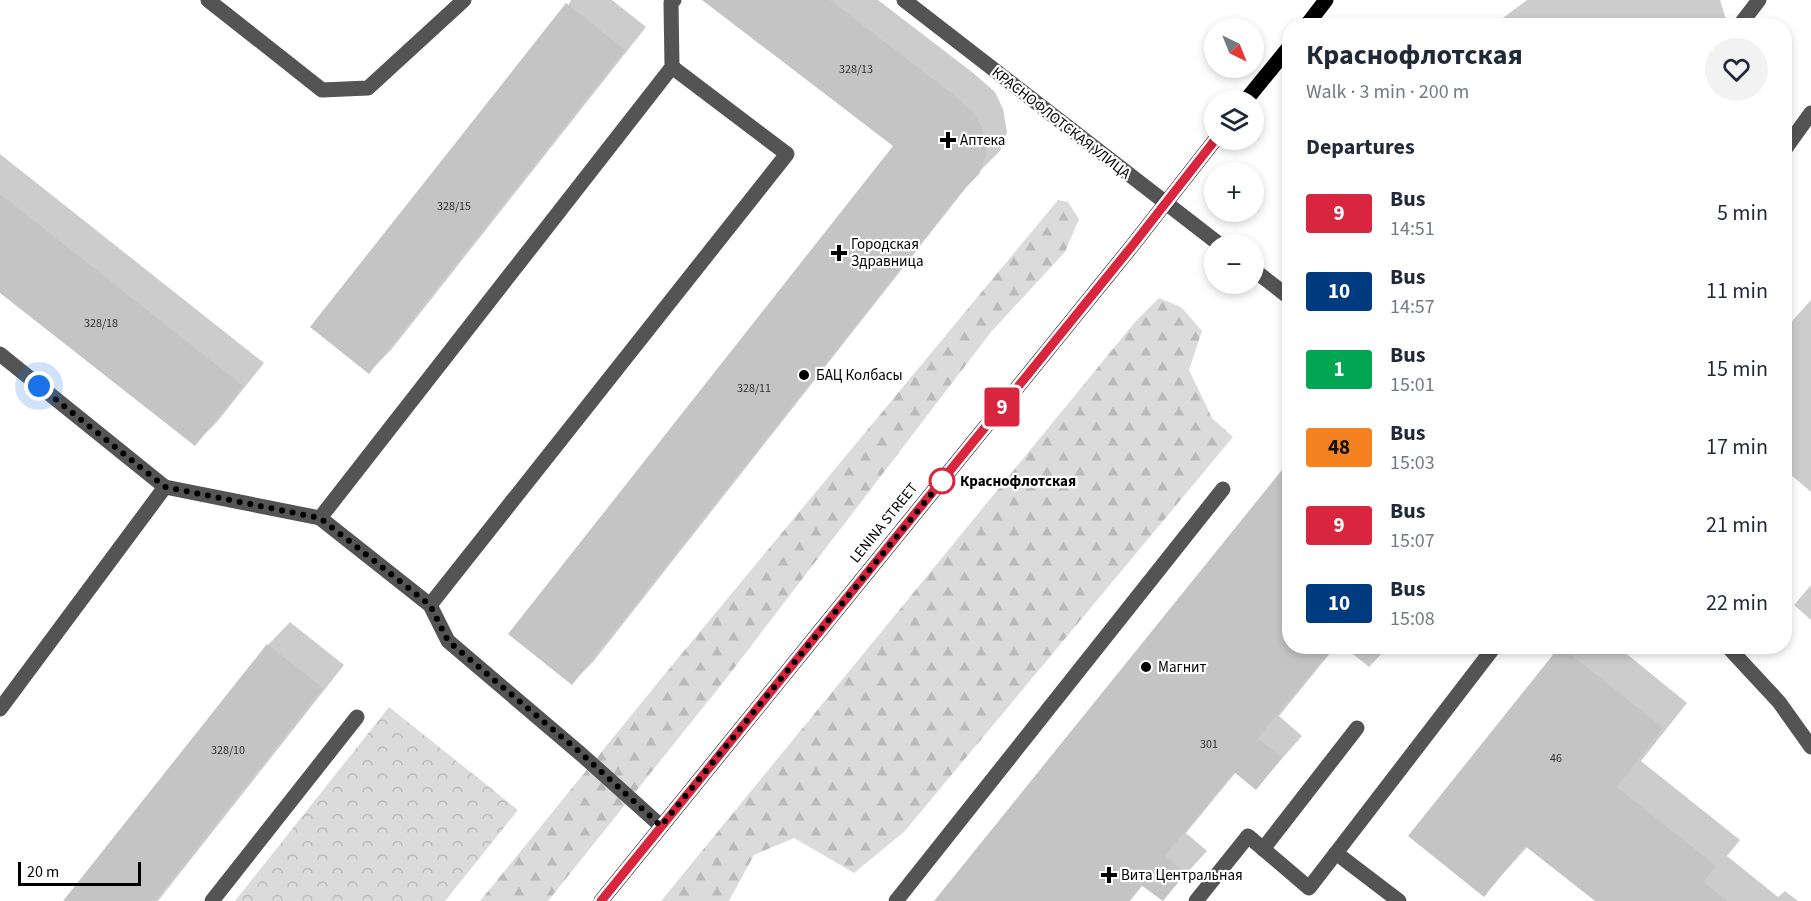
<!DOCTYPE html>
<meta charset="utf-8">
<style>
:root{--surface:#fff;--page:#f2f2f3;--text:#1f2937;--muted:#747a83}
body{margin:0;font-family:"Source Sans 3",sans-serif;background:var(--page);color:var(--text);height:100vh;display:flex;flex-direction:column;font-size:22px;white-space:nowrap}
*{box-sizing:border-box;margin:0}
p{font-size:20px;color:var(--muted)}
.icon{flex:none;width:33px;height:33px;fill:none;stroke:currentColor;stroke-width:2;stroke-linecap:round;stroke-linejoin:round}
.map{position:relative;flex:1;overflow:hidden}
.drawer{position:absolute;left:1282px;top:18px;width:510px;height:636px;display:flex;flex-direction:column;background:var(--surface);border-radius:24px;box-shadow:0 3px 9px #0003}
.drawer>*{flex:none}
.badge{padding:0 12px;border-radius:4px;font-size:21px;line-height:39px}
.needle{width:39px;rotate:137deg}
.buttons{position:absolute;left:1204px;top:18px;display:grid;gap:12px}
.buttons a{display:grid;place-items:center;width:60px;height:60px;border-radius:50%;background:var(--surface);box-shadow:0 3px 9px #0003;font-size:30px}
.scale{position:absolute;left:18px;bottom:15px;width:123px;box-sizing:border-box;padding-left:6px;border:3px solid #000;border-top:0;font-size:16px;line-height:21px;white-space:nowrap;color:#000;-webkit-text-stroke:4px #fff;paint-order:stroke}
.you{position:absolute;width:30px;height:30px;margin:-15px;border:4px solid #fff;border-radius:50%;background:#1a73e8;box-shadow:0 0 0 9px #1a73e833}
.map>.badge{position:absolute;translate:-50% -50%;box-shadow:0 0 0 3px #fff}
h2{padding:0 24px;font-size:22px;line-height:54px}
.round{display:grid;place-items:center;flex:none;width:63px;height:63px;border-radius:32px;background:var(--page)}
.summary{display:flex;align-items:center;justify-content:space-between;height:102px;padding:0 24px}
h1{font-size:28px;font-weight:700;line-height:45px}
ul{padding:0;list-style:none}
li{display:flex;align-items:center;gap:18px;height:78px;padding:0 24px}
li div{flex:1}
li b{display:block;font-size:22px}
li em{font-style:normal}
li .badge{min-width:66px;font-weight:700;text-align:center}
.map>svg:first-child{display:block}
.forest{fill:url(#forest-firs)}
.park{fill:url(#park-crowns)}
.shadow{fill:#0003}
.building{fill:#c4c4c4}
.lines{fill:none;stroke-linecap:round;stroke-linejoin:round}
.minor{stroke:#545454;stroke-width:15}
.major{stroke:#000;stroke-width:15}
.line-casing{stroke:#fff;stroke-width:14}
.line{stroke:#d7263d;stroke-width:9}
.walk{stroke:#000;stroke-width:6;stroke-dasharray:0 10.8}
.poi-dot{fill:#000;stroke:#fff;stroke-width:2}
.stop-dot{fill:#fff;stroke:#d7263d;stroke-width:3}
.labels{text-anchor:middle;dominant-baseline:central;stroke-width:4.5;stroke-linejoin:round;paint-order:stroke}
.number-label{font-size:12px;fill:#313131}
.street-label{font-size:15px;fill:#000;stroke:#fff}
.poi-label{font-size:15px;fill:#000;stroke:#fff;text-anchor:start}
.stop-label{font-size:15px;font-weight:bold;fill:#000;stroke:#fff;text-anchor:start}
</style>
<div class="map">
<svg width="1811" height="901" viewBox="0 0 1811 901">
<defs>
<pattern id="forest-firs" width="22" height="20" patternUnits="userSpaceOnUse" patternTransform="scale(1.5)"><rect width="22" height="20" fill="#dbdbdb"/><path d="M5 1l3.5 6h-7zM16 11l3.5 6h-7z" fill="#bababa"/></pattern>
<pattern id="park-crowns" width="20" height="18" patternUnits="userSpaceOnUse" patternTransform="scale(1.5)"><rect width="20" height="18" fill="#dbdbdb"/><path d="M2 6a3 3 0 1 1 6 0M12 15a3 3 0 1 1 6 0" fill="none" stroke="#bababa"/></pattern>
</defs>
<rect width="100%" height="100%" fill="#fff"/>
<!-- forest -->
<g class="forest">
<path d="M1058,200L1068,202L1079,219L1065,252L991,332L725,680L548,901H480L669,669Z"/>
<path d="M1159,298L1181,307L1202,331L1189,370L1212,418L1233,437L904,832L854,873L794,838L754,855L729,901H661L1135,322Z"/>
</g>
<!-- park -->
<path class="park" d="M389,707L518,810L445,901H235Z"/>
<!-- shadow -->
<g class="shadow">
<path d="M571,0H612L646,27L391,350L369,372Z"/>
<path d="M723,0H878L972,72L995,92L1003,109L1007,132L1000,151L976,175L593,662L572,683L895,145Z"/>
<path d="M1527,0H1720L1728,26H1641L1631,19L1626,26H1492Z"/>
<path d="M0,154L264,363L217,422L195,444L0,291Z"/>
<path d="M1811,300V492L1785,470V329Z"/>
<path d="M1290,466V646H1336L1279,716L1302,736L1256,788L1236,772L1186,833L1207,851L1162,900L1143,885L1130,901H936Z"/>
<path d="M1811,585V620L1794,605Z"/>
<path d="M290,622L344,665L158,901H65L268,645Z"/>
<path d="M1343,646H1389L1369,667Z"/>
<path d="M1562,646H1617L1687,703L1641,761L1740,840L1727,856L1778,897L1785,891L1798,901H1597L1528,846L1484,895L1410,836Z"/>
</g>
<!-- building -->
<g class="building">
<path d="M702,0H830L951,93L974,113L983,130L987,154L979,174L956,198L572,685L508,634L893,146Z"/>
<path d="M566,3L625,50L369,374L310,327Z"/>
<path d="M0,194L243,386L195,446L0,293Z"/>
<path d="M1290,460V646H1334L1258,738L1282,758L1256,790L1234,772L1165,856L1186,873L1163,901L1141,885L1128,901H934Z"/>
<path d="M267,644L323,688L155,901H63Z"/>
<path d="M1560,646L1663,728L1617,787L1716,866L1703,882L1727,901H1595L1525,846L1484,897L1408,836Z"/>
</g>
<g class="lines">
<!-- minor -->
<g class="minor">
<path d="M208,0L322,90L368,88L464,0"/>
<path d="M904,0L1219,244"/>
<path d="M1739,26L1759,0"/>
<path d="M1785,149L1811,113"/>
<path d="M1254,270L1290,298"/>
<path d="M0,354L165,487L320,518"/>
<path d="M430,605L787,154L672,67"/>
<path d="M1727,646L1779,702L1811,747"/>
<path d="M0,709L165,487"/>
<path d="M661,826L582,755L448,641L430,605L320,518L672,67L671,3L674,0"/>
<path d="M1263,849L1357,728"/>
<path d="M212,901L357,717"/>
<path d="M896,901L1223,489"/>
<path d="M1196,901L1248,836L1309,888L1336,853"/>
<path d="M1399,901L1336,853L1495,646"/>
</g>
<!-- major -->
<g class="major">
<path d="M1306,26L1326,0"/>
<path d="M1246,100L1290,46"/>
<path d="M601,901L1132,246L1215,140"/>
</g>
</g>
<g class="lines">
<!-- line casing -->
<g class="line-casing">
<path id="line" d="M601,901L1132,246L1215,140"/>
</g>
<!-- line -->
<use href="#line" class="line"/>
<!-- walk -->
<path class="walk" d="M39,386L165,487L320,518L430,605L448,641L582,754L661,826L942,481"/>
</g>
<!-- markers -->
<g class="poi-dot">
<path d="M945 131h6v6h6v6h-6v6h-6v-6h-6v-6h6z"/>
<path d="M836 244h6v6h6v6h-6v6h-6v-6h-6v-6h6z"/>
<circle cx="804" cy="375" r="6"/>
<circle cx="1146" cy="667" r="6"/>
<path d="M1106 866h6v6h6v6h-6v6h-6v-6h-6v-6h6z"/>
</g>
<circle class="stop-dot" cx="942" cy="481" r="12"/>
<g class="labels">
<!-- number labels -->
<g class="number-label">
<text x="856" y="69">328/13</text>
<text x="454" y="206">328/15</text>
<text x="101" y="323">328/18</text>
<text x="754" y="388">328/11</text>
<text x="1209" y="744">301</text>
<text x="228" y="750">328/10</text>
<text x="1556" y="758">46</text>
</g>
<!-- street labels -->
<g class="street-label">
<text transform="translate(1061 123) rotate(38)">КРАСНОФЛОТСКАЯ УЛИЦА</text>
<text transform="translate(884 523) rotate(-51)">LENINA STREET</text>
</g>
<!-- poi labels -->
<g class="poi-label">
<text x="960" y="140">Аптека</text>
<text x="851" y="244">Городская<tspan x="851" dy="17">Здравница</tspan></text>
<text x="816" y="375">БАЦ Колбасы</text>
<text x="1158" y="667">Магнит</text>
<text x="1121" y="875">Вита Центральная</text>
</g>
<!-- stop labels -->
<g class="stop-label">
<text x="960" y="481">Краснофлотская</text>
</g>
</g>
</svg>
<div class="buttons">
<a><svg class="needle" viewBox="-14 -14 28 28"><path d="M0-13l5 13h-10z" fill="#e53935"/><path d="M0 13l5-13h-10z" fill="#747a83"/></svg></a>
<a><svg class="icon" aria-label="layers" viewBox="0 0 24 24"><path d="M12 4l9 5-9 5-9-5zM3 14l9 5 9-5"/></svg></a>
<a>+</a>
<a>−</a>
</div>
<div class="scale">20 m</div>
<div class="you" style="left:39px;top:386px"></div>
<b class="badge" style="left:1002px;top:407px;background:#d7263d;color:#fff">9</b>
<section class="drawer">
<div class="summary"><div><h1>Краснофлотская</h1><p>Walk · 3 min · 200 m</p></div><a class="round"><svg class="icon" aria-label="heart" viewBox="0 0 24 24"><path d="M12 20l-8-8c-3-5 5-10 8-4 3-6 11-1 8 4z"/></svg></a></div>
<h2>Departures</h2>
<ul>
<li><span class="badge" style="background:#d7263d;color:#fff">9</span><div><b>Bus</b><p>14:51</p></div><em>5 min</em></li>
<li><span class="badge" style="background:#003b80;color:#fff">10</span><div><b>Bus</b><p>14:57</p></div><em>11 min</em></li>
<li><span class="badge" style="background:#00a651;color:#fff">1</span><div><b>Bus</b><p>15:01</p></div><em>15 min</em></li>
<li><span class="badge" style="background:#f58220;color:#111">48</span><div><b>Bus</b><p>15:03</p></div><em>17 min</em></li>
<li><span class="badge" style="background:#d7263d;color:#fff">9</span><div><b>Bus</b><p>15:07</p></div><em>21 min</em></li>
<li><span class="badge" style="background:#003b80;color:#fff">10</span><div><b>Bus</b><p>15:08</p></div><em>22 min</em></li>
</ul>
</section>
</div>
